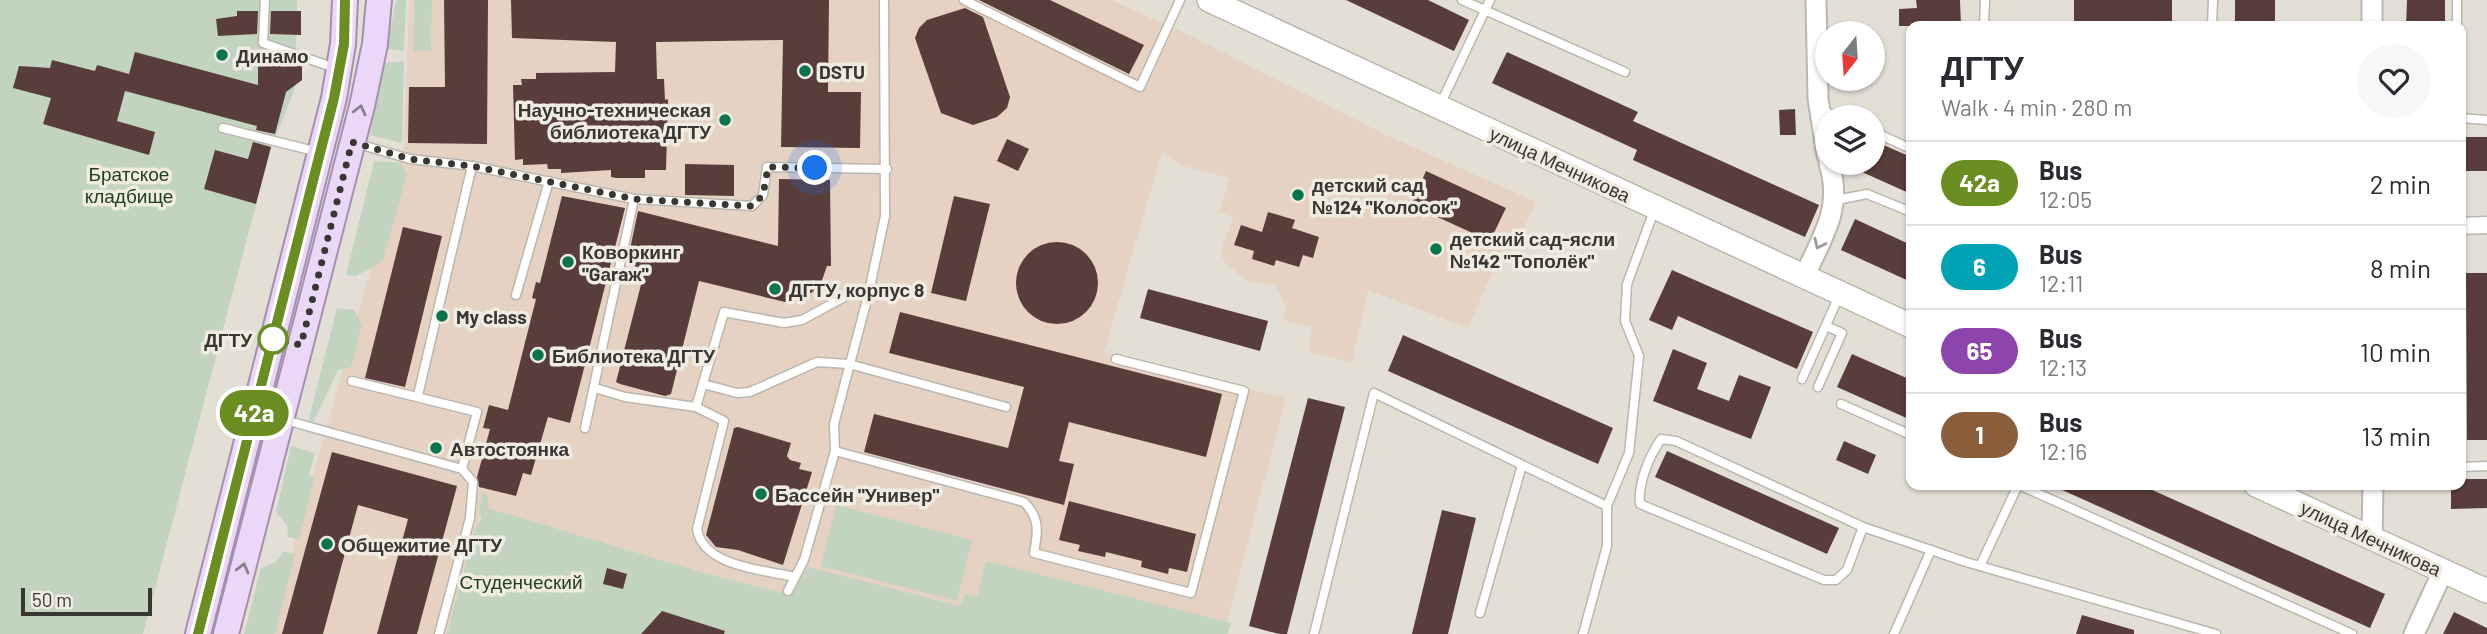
<!DOCTYPE html>
<meta charset="utf-8">
<style>
:root{--surface:#fff;--page:#f7f7f7;--text:#2b2b33;--muted:#7c7c81;--line:#e1e1e2}
body{margin:0;font-family:Barlow,sans-serif;background:var(--page);color:var(--text);height:100vh;display:flex;flex-direction:column;font-size:26px;white-space:nowrap}
*{box-sizing:border-box;margin:0}
p{font-size:23px;color:var(--muted)}
.icon{flex:none;width:38px;height:38px;fill:none;stroke:currentColor;stroke-width:2;stroke-linecap:round;stroke-linejoin:round}
.map{position:relative;flex:1;overflow:hidden}
.panel{position:absolute;left:1906px;top:21px;width:560px;height:469px;display:flex;flex-direction:column;background:var(--surface);border-radius:14px;box-shadow:0 2px 5px #0004}
.panel>*{flex:none}
.badge{padding:0 14px;border-radius:23px;font-size:24px;line-height:46px}
.needle{width:46px;rotate:197deg}
.controls{position:absolute;left:1815px;top:21px;display:grid;gap:14px}
.controls a{display:grid;place-items:center;width:70px;height:70px;border-radius:50%;background:var(--surface);box-shadow:0 2px 5px #0004;font-size:35px}
.scale{position:absolute;left:21px;bottom:18px;width:131px;box-sizing:border-box;padding-left:7px;border:4px solid #393733;border-top:0;font-size:19px;line-height:24px;white-space:nowrap;color:#393733;-webkit-text-stroke:5px #f0ece2;paint-order:stroke}
.you{position:absolute;width:35px;height:35px;margin:-18px;border:5px solid #fff;border-radius:50%;background:#1a73e8;box-shadow:0 0 0 10px #1a73e833}
.map>.badge{position:absolute;translate:-50% -50%;box-shadow:0 0 0 4px #fff}
.round{display:grid;place-items:center;flex:none;width:74px;height:74px;border-radius:37px;background:var(--page)}
.head{display:flex;align-items:center;justify-content:space-between;height:119px;padding:0 35px}
h1{font-size:33px;font-weight:700;line-height:52px}
ul{padding:0;list-style:none}
li{display:flex;align-items:center;gap:21px;height:84px;padding:0 35px;border-top:2px solid var(--line)}
li div{flex:1}
li b{display:block;font-size:26px}
li em{font-style:normal}
li .badge{min-width:77px;font-weight:700;text-align:center}
.map>svg:first-child{display:block}
.education{fill:#e5d2c2}
.green{fill:#c2d4bf}
.building{fill:#593d3a}
.lines{fill:none;stroke-linecap:round;stroke-linejoin:round}
.service-casing{stroke:#bbb7ae;stroke-width:11}
.minor-casing{stroke:#bbb7ae;stroke-width:19}
.tertiary-casing{stroke:#bbb7ae;stroke-width:23}
.secondary-casing{stroke:#bbb7ae;stroke-width:26}
.primary-casing{stroke:#a48fb0;stroke-width:28}
.service{stroke:#fff;stroke-width:8}
.minor{stroke:#fff;stroke-width:16}
.tertiary{stroke:#fff;stroke-width:19}
.secondary{stroke:#fff;stroke-width:23}
.primary{stroke:#ebd8f8;stroke-width:24}
.oneway{stroke:#897f8c}
.oneway2{stroke:#9c9b99}
.line-casing{stroke:#fff;stroke-width:16}
.line{stroke:#6b8e23;stroke-width:10}
.walk{stroke:#393733;stroke-width:7;stroke-dasharray:0 12.6}
.poi-dot{fill:#08754e;stroke:#f0ece2;stroke-width:2.5}
.stop-dot{fill:#fff;stroke:#6b8e23;stroke-width:3.5}
.labels{text-anchor:middle;dominant-baseline:central;stroke-width:7;stroke-linejoin:round;paint-order:stroke}
.poi-label{font-size:19px;font-weight:bold;fill:#393733;stroke:#f0ece2;text-anchor:start}
.street-label{font-size:19px;fill:#393733;stroke:#f0ece2}
.park-label{font-size:19px;fill:#21411d;stroke:#f0ece2}
.stop-label{font-size:19px;font-weight:bold;fill:#393733;stroke:#f0ece2;text-anchor:end}
</style>
<div class="map">
<svg width="2487" height="634" viewBox="0 0 2487 634">
<rect width="100%" height="100%" fill="#e3dfd5"/>
<!-- education -->
<path class="education" d="M409,0H1111L1189,35L1384,134L1536,202L1508,262L1497,261L1468,328L1368,290L1352,363L1308,351L1312,328L1283,320L1286,307L1276,286L1246,280L1227,265L1220,254L1233,217L1218,212L1230,178L1183,166L1162,152L1104,352L1286,398L1224,634H948L480,517L449,634H269L404,149Z"/>
<!-- green -->
<g class="green">
<path d="M0,0H297L295,88L271,149L256,204L143,634H0Z"/>
<path d="M396,0H406L404,51L387,49Z"/>
<path d="M414,0H432L431,51H414Z"/>
<path d="M404,61L402,143L370,135L384,63Z"/>
<path d="M374,161L400,163L407,174L383,261L356,276L346,275Z"/>
<path d="M337,308L354,310L362,325L351,367L338,370L313,423H308Z"/>
<path d="M291,446L315,453L309,475L315,477L299,540L288,537L287,525L276,512Z"/>
<path d="M482,493L488,495V508L700,572L792,595L808,567L960,606L965,594L977,597L986,561L1231,623L1228,634H447L474,532L482,517L479,510Z"/>
<path d="M836,505L972,540L957,601L821,566Z"/>
<path d="M284,551L295,555L275,634H244L261,568L276,562Z"/>
</g>
<!-- building -->
<g class="building">
<path d="M444,0H488L487,144L408,143L409,87H445Z"/>
<path d="M511,0H829L828,92H861L860,148L781,147L783,40L656,42L657,79H664L665,100L668,99L666,170H645V178H616L611,177V170L561,173V169H548L547,164L523,165V159L515,160L513,85H522L521,79H536V73L615,72L616,42L512,38Z"/>
<path d="M979,0H1050L1144,45L1129,74Z"/>
<path d="M1346,0H1428L1469,20L1454,51Z"/>
<path d="M1916,0H1960L1961,26H1899V9L1917,8Z"/>
<rect x="2074" y="0" width="98" height="26"/>
<rect x="2235" y="0" width="40" height="26"/>
<path d="M2407,0H2445V26H2406Z"/>
<path d="M965,8L983,17L1010,97L1007,108L997,117L973,125L941,113L915,38L919,28L927,20Z"/>
<path d="M237,11H258L257,34L218,36L216,19L237,16Z"/>
<path d="M271,11H301V35L270,34Z"/>
<path d="M135,52L258,85V61L297,62L302,63V80L286,92L275,134L256,130L257,126L125,91L117,121L155,132L149,155L43,124L51,98L13,88L19,66L50,68L52,60L95,71L97,65L129,74Z"/>
<path d="M1507,52L1638,112L1633,121L1819,205L1805,237L1633,160L1637,150L1492,83Z"/>
<path d="M1795,109L1796,135H1780L1779,110Z"/>
<rect x="2460" y="137" width="27" height="34"/>
<path d="M1007,139L1029,149L1018,171L997,161Z"/>
<path d="M1872,140L1911,157V194L1842,163H1872Z"/>
<path d="M253,142L271,147L256,204L204,189L215,150L248,159Z"/>
<path d="M685,164L734,165V196L685,195Z"/>
<path d="M1426,171L1506,208L1490,241L1411,205Z"/>
<path d="M779,179L830,180L831,266H827L820,286L803,299L785,302L699,281L671,394L665,396L620,384L616,382L645,269L627,264L638,211L778,246Z"/>
<path d="M562,196L625,208L570,423L548,417L531,475L523,473L516,496L479,487L477,477L490,429L483,428L489,405L508,410L536,299L532,298L536,282L540,283Z"/>
<path d="M954,196L990,204L966,301L931,293Z"/>
<path d="M1268,212L1295,220L1292,228L1319,237L1313,258L1303,255L1299,267L1276,260L1274,266L1252,259L1254,251L1234,245L1241,225L1262,232Z"/>
<path d="M1855,219L1911,245V282L1841,250Z"/>
<path d="M403,227L442,236L405,387L365,378Z"/>
<circle cx="1057" cy="283" r="41"/>
<path d="M1672,270L1813,332L1797,369L1678,316L1672,330L1649,320Z"/>
<path d="M2466,273H2487V440H2467Z"/>
<path d="M1148,289L1268,321L1260,351L1140,318Z"/>
<path d="M900,312L1222,394L1206,457L1069,422L1059,461L1074,464L1064,505L864,452L874,414L1008,448L1024,387L889,353Z"/>
<path d="M1403,335L1613,428L1598,464L1388,371Z"/>
<path d="M1673,349L1707,363L1697,389L1729,401L1739,375L1771,387L1751,439L1653,401Z"/>
<path d="M1852,354L1911,380V420L1837,387Z"/>
<path d="M1308,398L1345,407L1287,634H1279L1249,626Z"/>
<path d="M738,427L791,443L787,456L790,460L801,463L799,469L812,472L783,565L738,550L716,547L706,535L734,428Z"/>
<path d="M1844,441L1876,455L1868,474L1836,460Z"/>
<path d="M1667,451L1839,528L1827,554L1655,477Z"/>
<path d="M332,452L457,486L417,634H377L408,519L358,505L323,634H282Z"/>
<path d="M2460,479H2487V508L2451,509V485H2460Z"/>
<path d="M2051,485H2141L2385,594L2370,628Z"/>
<path d="M1069,501L1196,534L1187,572L1169,568L1168,574L1141,567L1142,561L1106,552L1105,557L1078,551L1080,545L1059,540Z"/>
<path d="M1442,510L1476,518L1448,634H1412Z"/>
<path d="M607,568L627,574L623,589L603,584Z"/>
<path d="M662,611L725,631L724,634H641Z"/>
<path d="M2454,612L2487,628V634H2443Z"/>
<path d="M2082,615L2134,630V634H2076Z"/>
</g>
<g class="lines">
<!-- service casing -->
<g class="service-casing">
<g id="service">
<path d="M265,0L263,43L335,68"/>
<path d="M964,0L1140,87L1180,0"/>
<path d="M1462,0L1625,72"/>
<path d="M2457,0V26"/>
<path d="M1984,26L1985,0"/>
<path d="M2212,26L2213,0"/>
<path d="M1440,105L1490,0"/>
<path d="M1822,111L1841,117"/>
<path d="M2460,118L2487,120"/>
<path d="M223,128L318,152"/>
<path d="M1872,131L1907,147"/>
<path d="M355,143L410,159L472,166L634,199L752,206L763,195L767,167L887,169"/>
<path d="M1836,200L1867,194L1911,212"/>
<path d="M516,295L549,181"/>
<path d="M1802,379L1839,296"/>
<path d="M352,381L477,412L462,469"/>
<path d="M703,384L737,393L750,392L817,362L849,364L1006,407"/>
<path d="M1818,387L1842,333L1826,326"/>
<path d="M595,388L625,397L696,407L724,312L784,323L802,320L848,295L869,292"/>
<path d="M418,395L472,166"/>
<path d="M1841,404L1911,435"/>
<path d="M696,407L724,421L697,529C703,567 765,570 795,577"/>
<path d="M285,420L462,469L473,482L470,518L439,634"/>
<path d="M585,428L634,199"/>
<path d="M835,451L1024,502C1040,518 1038,532 1034,553L1191,593L1244,391L1116,359"/>
<path d="M2460,467L2487,466"/>
<path d="M2019,485L2352,634"/>
<path d="M1863,527L1847,570L1836,580H1824L1640,504C1638,482 1649,457 1661,439L1676,441L1863,527L1966,562L2216,634"/>
<path d="M1980,566L2018,485"/>
<path d="M788,591L804,560L835,451L834,424L869,292L885,216L884,0"/>
<path d="M1480,613L1522,465"/>
<path d="M1314,634L1374,393L1607,506"/>
<path d="M1583,634L1607,546V506L1629,453L1639,356L1625,321L1627,284L1655,208"/>
<path d="M1894,634L1931,550"/>
</g>
</g>
<!-- minor casing -->
<g class="minor-casing">
<path id="minor" d="M2460,226L2487,225"/>
</g>
<!-- tertiary casing -->
<g class="tertiary-casing">
<g id="tertiary">
<path d="M1816,0L1818,99L1827,155"/>
<path d="M2372,26V0"/>
<path d="M1804,277C1823,235 1843,209 1829,163"/>
<path d="M2372,538L2373,485"/>
<path d="M2414,634L2443,571"/>
</g>
</g>
<!-- secondary casing -->
<g class="secondary-casing">
<g id="secondary">
<path d="M1209,0L1911,326"/>
<path d="M2256,485L2487,591"/>
</g>
</g>
<!-- primary casing -->
<g class="primary-casing">
<g id="primary">
<path d="M198,634L334,98L343,44L345,0"/>
<path d="M226,634L362,106L375,44L379,0"/>
</g>
</g>
<!-- service -->
<use href="#service" class="service"/>
<!-- minor -->
<use href="#minor" class="minor"/>
<!-- tertiary -->
<use href="#tertiary" class="tertiary"/>
<!-- secondary -->
<use href="#secondary" class="secondary"/>
<!-- primary -->
<use href="#primary" class="primary"/>
</g>
<!-- one-way arrows -->
<defs><path id="oneway-chevron" d="M-2-3.5L2.5 0L-2 3.5" fill="none" stroke-width="1.6" stroke-linecap="round" stroke-linejoin="round" transform="scale(1.75)"/></defs>
<g class="oneway">
<use href="#oneway-chevron" transform="translate(360 110) rotate(-76)"/>
<use href="#oneway-chevron" transform="translate(243 568) rotate(-75)"/>
</g>
<use class="oneway2" href="#oneway-chevron" transform="translate(1819 244) rotate(115)"/>
<g class="lines">
<!-- line casing -->
<g class="line-casing">
<path id="line" d="M198,634L334,98L344,44L345,0"/>
</g>
<!-- line -->
<use href="#line" class="line"/>
<!-- walk -->
<path class="walk" d="M273,339L301,345L352,142L410,159L471,166L635,199L752,206L763,195L768,167L815,168"/>
</g>
<!-- markers -->
<g class="poi-dot">
<circle cx="222" cy="55" r="7"/>
<circle cx="805" cy="71" r="7"/>
<circle cx="725" cy="120" r="7"/>
<circle cx="1298" cy="195" r="7"/>
<circle cx="1436" cy="249" r="7"/>
<circle cx="568" cy="262" r="7"/>
<circle cx="775" cy="289" r="7"/>
<circle cx="442" cy="316" r="7"/>
<circle cx="538" cy="355" r="7"/>
<circle cx="436" cy="448" r="7"/>
<circle cx="761" cy="494" r="7"/>
<circle cx="327" cy="544" r="7"/>
</g>
<circle class="stop-dot" cx="273" cy="339" r="14"/>
<g class="labels">
<!-- poi labels -->
<g class="poi-label">
<text x="236" y="55">Динамо</text>
<text x="819" y="71">DSTU</text>
<text x="711" y="109" text-anchor="end">Научно-техническая<tspan x="711" dy="22">библиотека ДГТУ</tspan></text>
<text x="1312" y="184">детский сад<tspan x="1312" dy="22">№124 "Колосок"</tspan></text>
<text x="1450" y="238">детский сад-ясли<tspan x="1450" dy="22">№142 "Тополёк"</tspan></text>
<text x="582" y="251">Коворкинг<tspan x="582" dy="22">"Gаraж"</tspan></text>
<text x="789" y="289">ДГТУ, корпус 8</text>
<text x="456" y="316">My class</text>
<text x="552" y="355">Библиотека ДГТУ</text>
<text x="450" y="448">Автостоянка</text>
<text x="775" y="494">Бассейн "Универ"</text>
<text x="341" y="544">Общежитие ДГТУ</text>
</g>
<!-- street labels -->
<g class="street-label">
<text transform="translate(1560 164) rotate(25)">улица Мечникова</text>
<text transform="translate(2371 538) rotate(25)">улица Мечникова</text>
</g>
<!-- park labels -->
<g class="park-label">
<text x="129" y="173">Братское<tspan x="129" dy="22">кладбище</tspan></text>
<text x="521" y="581">Студенческий</text>
</g>
<!-- stop labels -->
<g class="stop-label">
<text x="252" y="339">ДГТУ</text>
</g>
</g>
</svg>
<div class="controls">
<a><svg class="needle" viewBox="-14 -14 28 28"><path d="M0-13l5 13h-10z" fill="#e53935"/><path d="M0 13l5-13h-10z" fill="#7c7c81"/></svg></a>
<a><svg class="icon" aria-label="layers" viewBox="0 0 24 24"><path d="M12 4l9 5-9 5-9-5zM3 14l9 5 9-5"/></svg></a>
</div>
<div class="scale">50 m</div>
<div class="you" style="left:815px;top:168px"></div>
<b class="badge" style="left:254px;top:413px;background:#6b8e23;color:#fff">42a</b>
<section class="panel">
<div class="head"><div><h1>ДГТУ</h1><p>Walk · 4 min · 280 m</p></div><a class="round"><svg class="icon" aria-label="heart" viewBox="0 0 24 24"><path d="M12 20l-8-8c-3-5 5-10 8-4 3-6 11-1 8 4z"/></svg></a></div>
<ul>
<li><span class="badge" style="background:#6b8e23;color:#fff">42a</span><div><b>Bus</b><p>12:05</p></div><em>2 min</em></li>
<li><span class="badge" style="background:#00a3b4;color:#fff">6</span><div><b>Bus</b><p>12:11</p></div><em>8 min</em></li>
<li><span class="badge" style="background:#8e44ad;color:#fff">65</span><div><b>Bus</b><p>12:13</p></div><em>10 min</em></li>
<li><span class="badge" style="background:#8b5e3c;color:#fff">1</span><div><b>Bus</b><p>12:16</p></div><em>13 min</em></li>
</ul>
</section>
</div>
